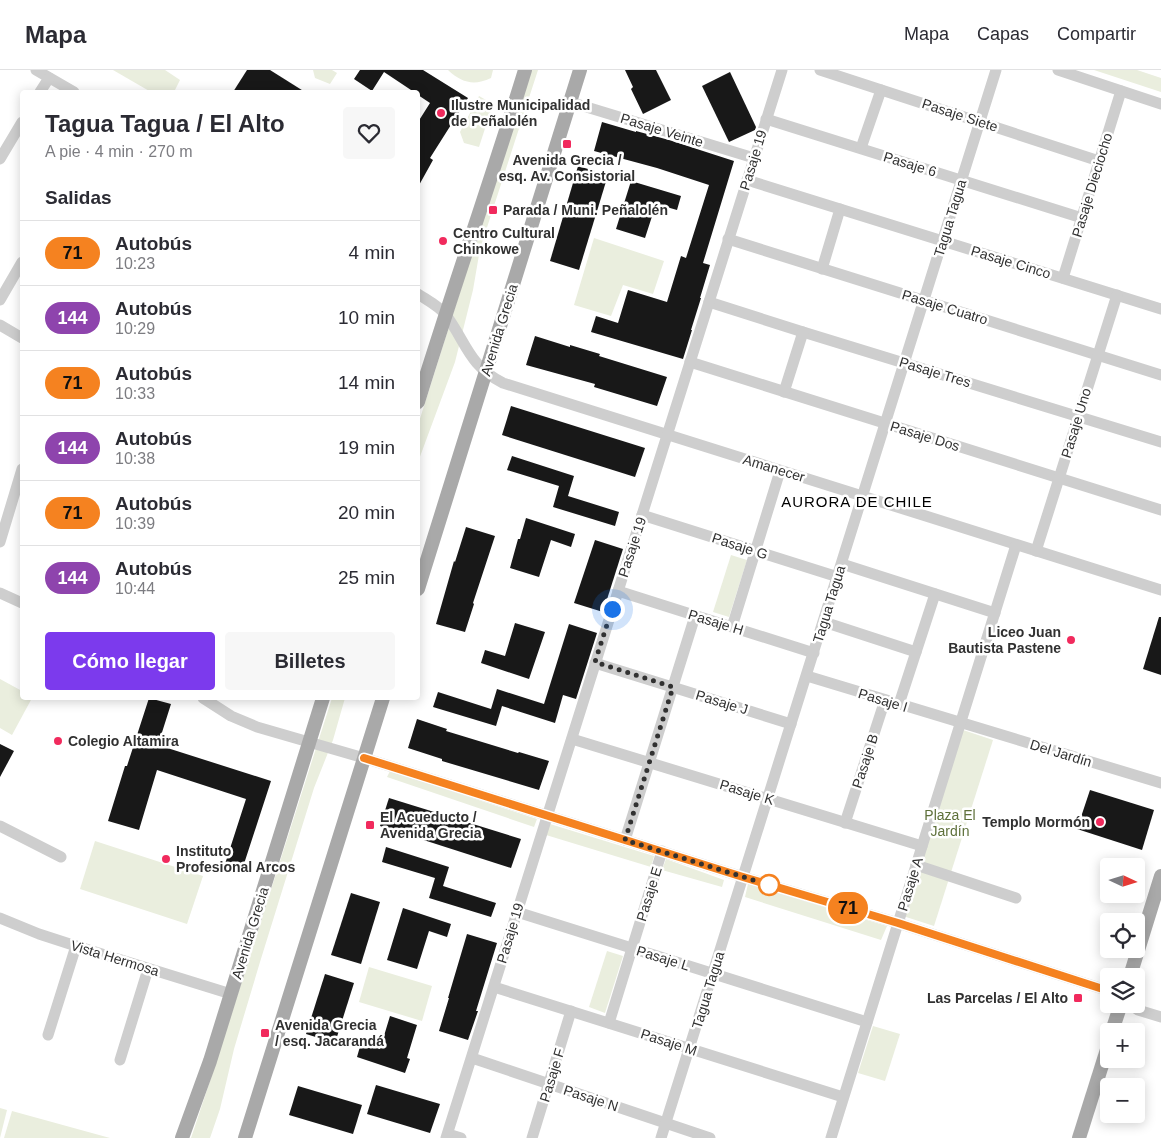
<!DOCTYPE html>
<html lang="es">
<meta charset="utf-8">
<style>
:root{--surface:#fff;--page:#f7f7f7;--text:#2b2b33;--muted:#7c7c81;--line:#e1e1e2;--accent:#7c3aed}
body{margin:0;font-family:Arial,sans-serif;background:var(--page);color:var(--text);height:100vh;display:flex;flex-direction:column;font-size:19px;white-space:nowrap}
*{box-sizing:border-box;margin:0}
p{font-size:16px;color:var(--muted)}
.icon{flex:none;width:28px;height:28px;fill:none;stroke:currentColor;stroke-width:2;stroke-linecap:round;stroke-linejoin:round}
.map{position:relative;flex:1;overflow:hidden}
.details{position:absolute;left:20px;top:20px;width:400px;height:610px;display:flex;flex-direction:column;background:var(--surface);border-radius:5px;box-shadow:0 2px 12px #0003}
.details>*{flex:none}
.badge{padding:0 10px;border-radius:16px;font-size:18px;line-height:32px}
.needle{width:32px;rotate:94deg}
.fabs{position:absolute;left:1100px;top:788px;display:grid;gap:10px}
.fabs a{display:grid;place-items:center;width:45px;height:45px;border-radius:5px;background:var(--surface);box-shadow:0 2px 12px #0003;font-size:25px}
.you{position:absolute;width:25px;height:25px;margin:-12px;border:4px solid #fff;border-radius:50%;background:#1a73e8;box-shadow:0 0 0 8px #1a73e833}
.map>.badge{position:absolute;translate:-50% -50%;box-shadow:0 0 0 2px #fff}
h2{padding:0 25px;font-size:19px;line-height:45px}
.round{display:grid;place-items:center;flex:none;width:52px;height:52px;border-radius:5px;background:var(--page)}
.summary{display:flex;align-items:center;justify-content:space-between;height:85px;padding:0 25px}
h1{font-size:24px;font-weight:700;line-height:38px}
.cta{display:flex;gap:10px;margin-top:auto;padding:10px 25px}
.cta a{flex:1;height:58px;border-radius:5px;background:var(--accent);color:#fff;font-size:20px;font-weight:700;line-height:58px;text-align:center}
.cta a+a{background:var(--page);color:var(--text)}
ul{padding:0;list-style:none}
li{display:flex;align-items:center;gap:15px;height:65px;padding:0 25px;border-top:1px solid var(--line)}
li div{flex:1}
li b{display:block;font-size:19px}
li em{font-style:normal}
li .badge{min-width:55px;font-weight:700;text-align:center}
header{display:flex;align-items:center;gap:30px;box-sizing:border-box;height:70px;padding:0 25px;background:var(--surface);border-bottom:1px solid var(--line)}
header strong{font-size:24px}
nav{display:flex;gap:28px;margin-inline-start:auto;font-size:18px}
.map>svg:first-child{display:block}
.green{fill:#eaeede}
.building{fill:#181818}
.lines{fill:none;stroke-linecap:round;stroke-linejoin:round}
.minor{stroke:#cecece;stroke-width:11}
.major{stroke:#a9a9a9;stroke-width:14}
.line-casing{stroke:#fff;stroke-width:11}
.line{stroke:#f58220;stroke-width:8}
.walk{stroke:#313131;stroke-width:5;stroke-dasharray:0 9}
.poi-dot{fill:#f12a5d;stroke:#fff;stroke-width:2}
.stop-dot{fill:#fff;stroke:#f58220;stroke-width:2.5}
.labels{text-anchor:middle;dominant-baseline:central;stroke-width:5;stroke-linejoin:round;paint-order:stroke}
.poi-label{font-size:14px;font-weight:bold;fill:#313131;stroke:#fff;text-anchor:start}
.street-label{font-size:14px;fill:#313131;stroke:#fff}
.park-label{font-size:14px;fill:#5e703a;stroke:#fff}
.neighbourhood-label{font-size:15px;letter-spacing:1px;fill:#000;stroke:#fff}
</style>
<header>
<strong>Mapa</strong>
<nav><a>Mapa</a><a>Capas</a><a>Compartir</a></nav>
</header>
<div class="map">
<svg width="1161" height="1068" viewBox="0 0 1161 1068">
<rect width="100%" height="100%" fill="#fff"/>
<!-- green -->
<g class="green">
<path d="M113,0H165L180,10L174,22H151Z"/>
<path d="M313,0H332L337,3L330,14L315,8Z"/>
<path d="M448,0H493L491,8C474,16 462,13 448,0Z"/>
<path d="M530,0H538L480,179L473,220L455,292L418,392V355Z"/>
<path d="M1094,0H1137L1161,8V22Z"/>
<path d="M479,26L493,34L479,77L464,73L460,62Z"/>
<path d="M594,168L664,191L653,224L623,215L611,246L574,235Z"/>
<path d="M731,485L747,490L729,547L713,542Z"/>
<path d="M0,609L22,621V628H32L12,665L0,658Z"/>
<path d="M332,628H345L333,670L314,718L260,892L234,979L220,1039L210,1068H191L211,1008Z"/>
<path d="M963,660L993,670L934,856L903,846Z"/>
<path d="M390,701L537,749L534,757L387,707Z"/>
<path d="M550,754L654,786L651,797L546,765Z"/>
<path d="M95,771L203,806L187,854L80,819Z"/>
<path d="M666,789L724,810L722,817L662,800Z"/>
<path d="M748,814L887,856L881,870L745,827Z"/>
<path d="M607,881L623,886L605,943L589,937Z"/>
<path d="M369,897L432,916L422,951L359,932Z"/>
<path d="M873,956L900,964L885,1011L858,1003Z"/>
<path d="M0,1038L7,1040L0,1068Z"/>
<path d="M12,1041L110,1068H4Z"/>
</g>
<!-- building -->
<g class="building">
<path d="M247,0H270L305,22H233Z"/>
<path d="M360,0H423L468,28L430,88L433,90L418,117V52L430,33L418,25V22H414L384,2L372,21L354,9Z"/>
<path d="M625,0H656L671,30L643,44L631,19L633,17Z"/>
<path d="M730,2L756,57L755,60L729,72L702,16Z"/>
<path d="M602,52L636,62V61L669,70L734,91L703,193L710,195L700,228H701L691,260H692L683,289L591,262L596,246L618,253L628,220L667,232L681,186L686,188L709,115L657,98L594,81Z"/>
<path d="M578,96L608,105L579,200L550,191Z"/>
<path d="M631,111L681,126L677,140L656,134L645,168L616,159Z"/>
<path d="M535,266L570,277V275L600,284L599,286L667,307L657,336L594,317L595,314L526,295Z"/>
<path d="M511,336L645,378L635,407L502,365Z"/>
<path d="M512,386L574,406L568,426L619,442L615,456L553,437L559,416L507,400Z"/>
<path d="M526,448L575,464L571,477L551,470L539,507L510,498L518,469H520Z"/>
<path d="M466,457L495,466L473,533L474,534L465,562L436,554L454,491L455,492Z"/>
<path d="M595,470L623,479L603,542L574,533Z"/>
<path d="M1159,547H1161V605L1143,599Z"/>
<path d="M515,553L545,562L529,609L481,593L485,580L505,586Z"/>
<path d="M569,554L597,563L576,629L563,625L555,653L502,636L496,656L433,637L438,622L491,639L497,619L544,634Z"/>
<path d="M149,628L171,634L158,675L271,711L242,800L225,794L246,729L157,700L139,760L108,751L125,696H127Z"/>
<path d="M417,649L447,659L446,661L518,683L519,682L549,691L539,720L442,691V689L408,678Z"/>
<path d="M0,674L14,681L0,707Z"/>
<path d="M1090,720L1154,740L1142,780L1077,759Z"/>
<path d="M389,728L521,769L511,798L380,756Z"/>
<path d="M386,777L449,797L443,816L496,833L491,847L429,828L435,808L382,792Z"/>
<path d="M351,823L380,832L361,894L331,885Z"/>
<path d="M403,838L451,854L447,867L429,861L417,899L387,890Z"/>
<path d="M467,864L497,873L476,941H478L468,970L439,961L449,928H448Z"/>
<path d="M325,904L354,913L335,973L306,964Z"/>
<path d="M390,946L417,955L407,988L410,989L405,1003L357,987L361,973L380,979Z"/>
<path d="M376,1015L440,1034L430,1063L367,1044Z"/>
<path d="M298,1016L362,1035L353,1064L289,1045Z"/>
</g>
<g class="lines">
<!-- minor -->
<g class="minor">
<path d="M36,0L74,22"/>
<path d="M820,0L1099,91"/>
<path d="M1058,0L1161,34"/>
<path d="M40,22L49,8"/>
<path d="M570,32L754,88"/>
<path d="M766,49L1082,148"/>
<path d="M861,78L881,20"/>
<path d="M0,89L22,52"/>
<path d="M747,110L1161,239"/>
<path d="M728,169L1161,305"/>
<path d="M822,199L840,139"/>
<path d="M1063,208L1121,21"/>
<path d="M418,224C427,230 439,236 446,245C466,272 469,296 503,313L1161,520"/>
<path d="M0,230L22,192"/>
<path d="M709,232L803,262L1161,372"/>
<path d="M0,255L22,268"/>
<path d="M690,292L1161,440"/>
<path d="M784,322L803,262"/>
<path d="M642,445L838,507"/>
<path d="M0,472L22,399"/>
<path d="M1036,481L1117,225"/>
<path d="M842,494L995,543"/>
<path d="M618,521L814,583"/>
<path d="M0,523L22,533"/>
<path d="M824,552L916,582"/>
<path d="M732,557L780,401"/>
<path d="M595,593L791,654"/>
<path d="M807,606L1161,713"/>
<path d="M203,628L231,646L257,657L364,688L743,807L898,853L1109,921"/>
<path d="M899,634L935,524"/>
<path d="M572,669L922,776"/>
<path d="M845,753L885,630"/>
<path d="M0,756L61,787"/>
<path d="M625,770L695,546"/>
<path d="M916,795L1016,828"/>
<path d="M517,842L867,952"/>
<path d="M0,848L39,864L76,876L231,924"/>
<path d="M494,917L843,1027"/>
<path d="M1129,934L1138,940L1161,947"/>
<path d="M609,953L662,781"/>
<path d="M48,965L76,876"/>
<path d="M472,988L710,1068"/>
<path d="M120,990L148,899"/>
<path d="M448,1064L461,1068"/>
<path d="M446,1068L782,0"/>
<path d="M532,1068L571,941"/>
<path d="M661,1068L996,0"/>
<path d="M831,1068L1016,475"/>
</g>
<!-- major -->
<g class="major">
<path d="M418,332C452,221 491,111 525,0"/>
<path d="M418,519L580,0"/>
<path d="M1130,906L1161,806"/>
<path d="M1112,961L1121,934"/>
<path d="M182,1068L210,991L323,628"/>
<path d="M245,1068L383,628"/>
<path d="M1079,1068L1109,973"/>
</g>
</g>
<g class="lines">
<!-- line casing -->
<g class="line-casing">
<path id="line" d="M364,688L743,807L898,853L1109,921"/>
</g>
<!-- line -->
<use href="#line" class="line"/>
<!-- walk -->
<path class="walk" d="M612,539L595,592L673,617L625,770L769,815"/>
</g>
<!-- markers -->
<g class="poi-dot">
<circle cx="441" cy="43" r="5"/>
<rect x="562" y="69" width="10" height="10" rx="2.5"/>
<rect x="488" y="135" width="10" height="10" rx="2.5"/>
<circle cx="443" cy="171" r="5"/>
<circle cx="1071" cy="570" r="5"/>
<circle cx="58" cy="671" r="5"/>
<circle cx="1100" cy="752" r="5"/>
<rect x="365" y="750" width="10" height="10" rx="2.5"/>
<circle cx="166" cy="789" r="5"/>
<rect x="1073" y="923" width="10" height="10" rx="2.5"/>
<rect x="260" y="958" width="10" height="10" rx="2.5"/>
</g>
<circle class="stop-dot" cx="769" cy="815" r="10"/>
<g class="labels">
<!-- poi labels -->
<g class="poi-label">
<text x="451" y="35">Ilustre Municipalidad<tspan x="451" dy="16">de Peñalolén</tspan></text>
<text x="567" y="90" text-anchor="middle">Avenida Grecia /<tspan x="567" dy="16">esq. Av. Consistorial</tspan></text>
<text x="503" y="140">Parada / Muni. Peñalolén</text>
<text x="453" y="163">Centro Cultural<tspan x="453" dy="16">Chinkowe</tspan></text>
<text x="1061" y="562" text-anchor="end">Liceo Juan<tspan x="1061" dy="16">Bautista Pastene</tspan></text>
<text x="68" y="671">Colegio Altamira</text>
<text x="380" y="747">El Acueducto /<tspan x="380" dy="16">Avenida Grecia</tspan></text>
<text x="1090" y="752" text-anchor="end">Templo Mormón</text>
<text x="176" y="781">Instituto<tspan x="176" dy="16">Profesional Arcos</tspan></text>
<text x="1068" y="928" text-anchor="end">Las Parcelas / El Alto</text>
<text x="275" y="955">Avenida Grecia<tspan x="275" dy="16">/ esq. Jacarandá</tspan></text>
</g>
<!-- street labels -->
<g class="street-label">
<text transform="translate(960 45) rotate(18)">Pasaje Siete</text>
<text transform="translate(662 60) rotate(17)">Pasaje Veinte</text>
<text transform="translate(753 90) rotate(-73)">Pasaje 19</text>
<text transform="translate(910 94) rotate(17)">Pasaje 6</text>
<text transform="translate(1092 115) rotate(-73)">Pasaje Dieciocho</text>
<text transform="translate(950 148) rotate(-73)">Tagua Tagua</text>
<text transform="translate(1011 192) rotate(17)">Pasaje Cinco</text>
<text transform="translate(945 237) rotate(17)">Pasaje Cuatro</text>
<text transform="translate(499 260) rotate(-73)">Avenida Grecia</text>
<text transform="translate(935 302) rotate(17)">Pasaje Tres</text>
<text transform="translate(1076 353) rotate(-73)">Pasaje Uno</text>
<text transform="translate(925 366) rotate(17)">Pasaje Dos</text>
<text transform="translate(774 398) rotate(17)">Amanecer</text>
<text transform="translate(740 476) rotate(18)">Pasaje G</text>
<text transform="translate(632 477) rotate(-72)">Pasaje 19</text>
<text transform="translate(829 534) rotate(-73)">Tagua Tagua</text>
<text transform="translate(716 552) rotate(17)">Pasaje H</text>
<text transform="translate(883 630) rotate(17)">Pasaje I</text>
<text transform="translate(722 632) rotate(17)">Pasaje J</text>
<text transform="translate(1061 683) rotate(17)">Del Jardín</text>
<text transform="translate(865 691) rotate(-72)">Pasaje B</text>
<text transform="translate(747 722) rotate(17)">Pasaje K</text>
<text transform="translate(910 814) rotate(-73)">Pasaje A</text>
<text transform="translate(649 824) rotate(-73)">Pasaje E</text>
<text transform="translate(250 863) rotate(-73)">Avenida Grecia</text>
<text transform="translate(510 863) rotate(-73)">Pasaje 19</text>
<text transform="translate(115 888) rotate(17)">Vista Hermosa</text>
<text transform="translate(663 888) rotate(17)">Pasaje L</text>
<text transform="translate(708 920) rotate(-73)">Tagua Tagua</text>
<text transform="translate(669 972) rotate(18)">Pasaje M</text>
<text transform="translate(552 1005) rotate(-73)">Pasaje F</text>
<text transform="translate(591 1028) rotate(18)">Pasaje N</text>
</g>
<!-- park labels -->
<g class="park-label">
<text x="950" y="745">Plaza El<tspan x="950" dy="16">Jardín</tspan></text>
</g>
<!-- neighbourhood labels -->
<g class="neighbourhood-label">
<text x="857" y="431">AURORA DE CHILE</text>
</g>
</g>
</svg>
<div class="fabs">
<a><svg class="needle" viewBox="-14 -14 28 28"><path d="M0-13l5 13h-10z" fill="#e53935"/><path d="M0 13l5-13h-10z" fill="#7c7c81"/></svg></a>
<a><svg class="icon" aria-label="locate" viewBox="0 0 24 24"><circle cx="12" cy="12" r="6"/><path d="M12 2v4M12 18v4M2 12h4M18 12h4"/></svg></a>
<a><svg class="icon" aria-label="layers" viewBox="0 0 24 24"><path d="M12 4l9 5-9 5-9-5zM3 14l9 5 9-5"/></svg></a>
<a>+</a>
<a>−</a>
</div>
<div class="you" style="left:612px;top:539px"></div>
<b class="badge" style="left:848px;top:838px;background:#f58220;color:#111">71</b>
<section class="details">
<div class="summary"><div><h1>Tagua Tagua / El Alto</h1><p>A pie · 4 min · 270 m</p></div><a class="round"><svg class="icon" aria-label="heart" viewBox="0 0 24 24"><path d="M12 20l-8-8c-3-5 5-10 8-4 3-6 11-1 8 4z"/></svg></a></div>
<h2>Salidas</h2>
<ul>
<li><span class="badge" style="background:#f58220;color:#111">71</span><div><b>Autobús</b><p>10:23</p></div><em>4 min</em></li>
<li><span class="badge" style="background:#8e44ad;color:#fff">144</span><div><b>Autobús</b><p>10:29</p></div><em>10 min</em></li>
<li><span class="badge" style="background:#f58220;color:#111">71</span><div><b>Autobús</b><p>10:33</p></div><em>14 min</em></li>
<li><span class="badge" style="background:#8e44ad;color:#fff">144</span><div><b>Autobús</b><p>10:38</p></div><em>19 min</em></li>
<li><span class="badge" style="background:#f58220;color:#111">71</span><div><b>Autobús</b><p>10:39</p></div><em>20 min</em></li>
<li><span class="badge" style="background:#8e44ad;color:#fff">144</span><div><b>Autobús</b><p>10:44</p></div><em>25 min</em></li>
</ul>
<div class="cta"><a>Cómo llegar</a><a>Billetes</a></div>
</section>
</div>
